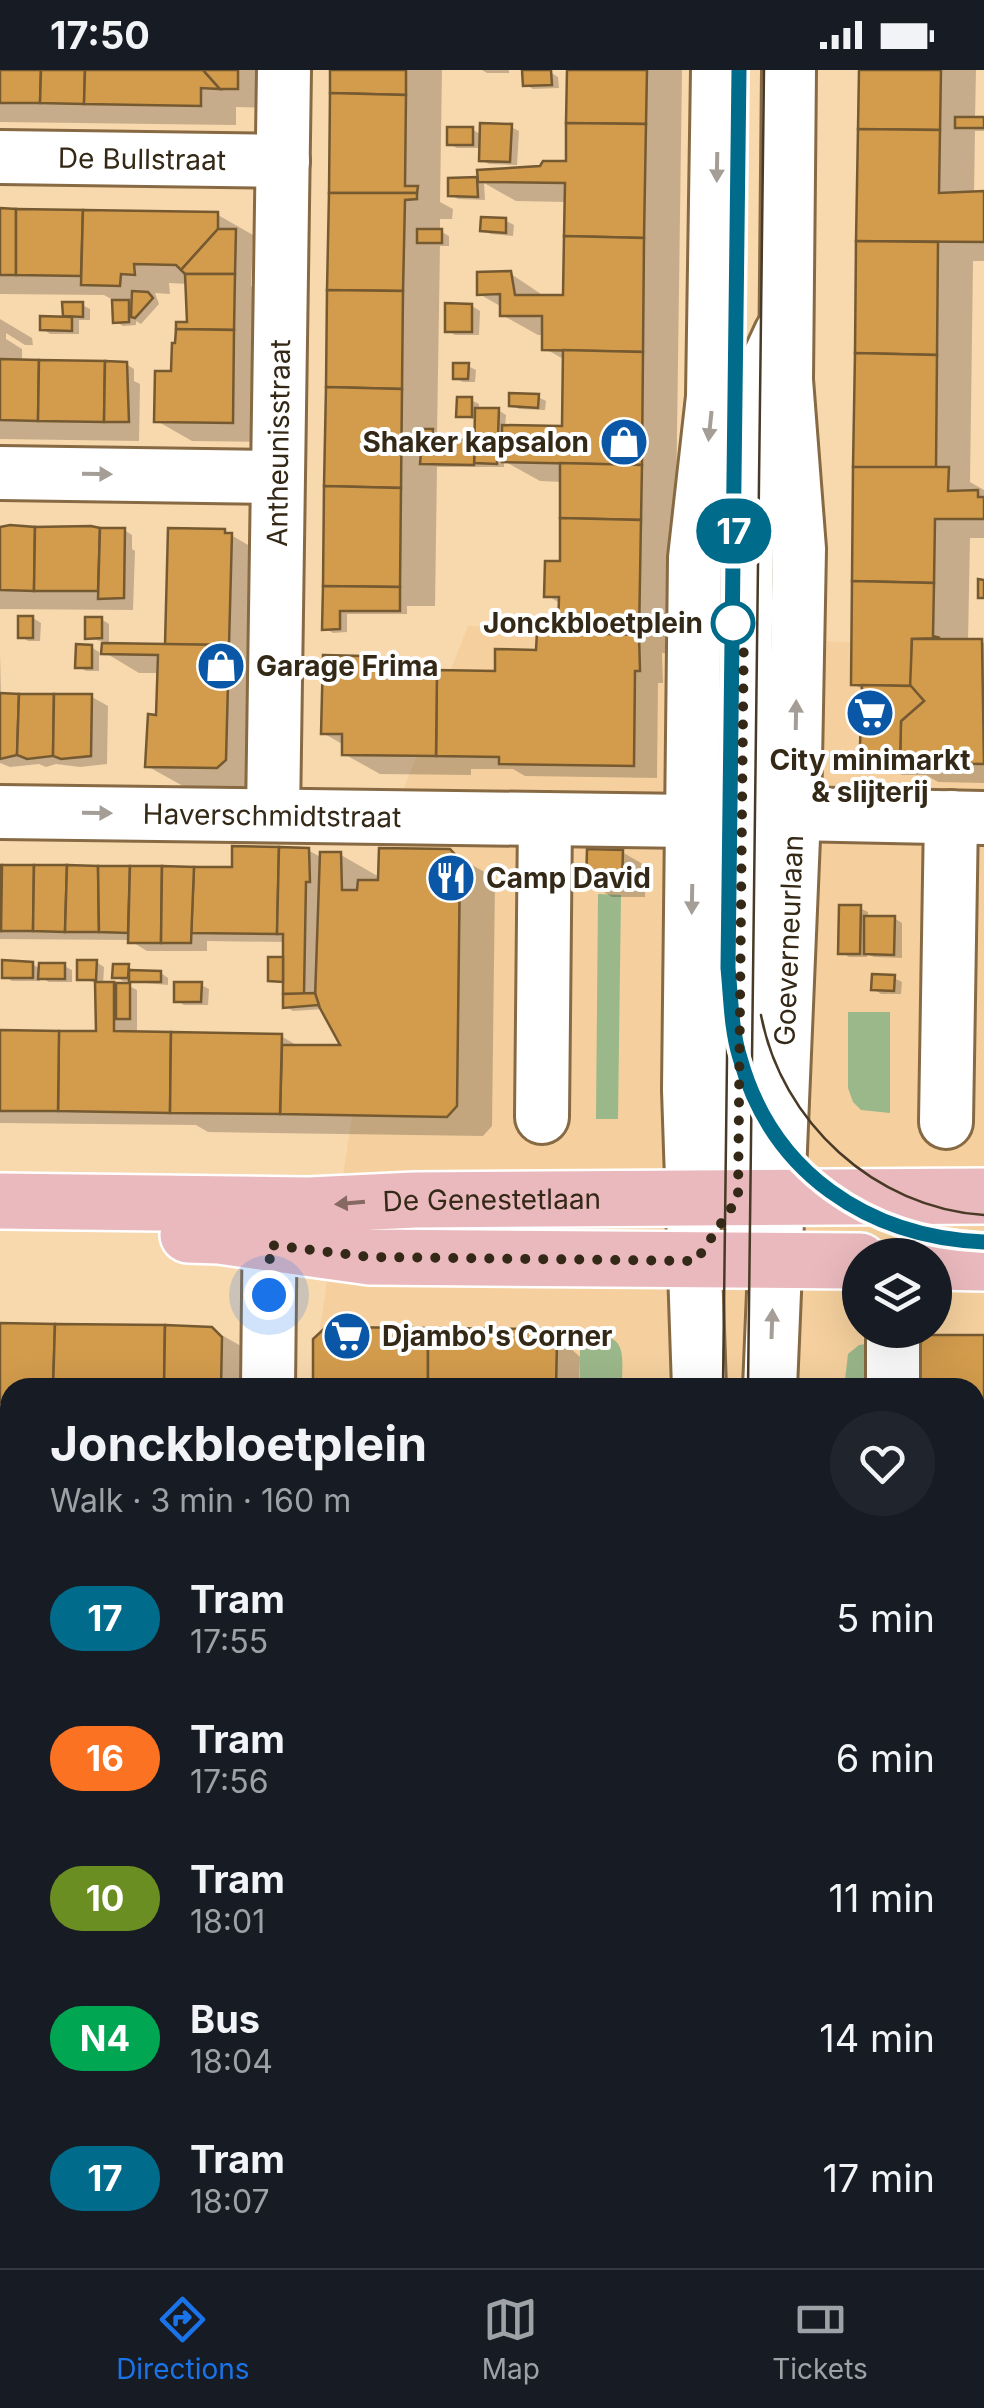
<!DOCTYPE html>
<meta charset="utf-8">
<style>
:root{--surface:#171b24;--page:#20242c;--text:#f1f3f6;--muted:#9ea1a6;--line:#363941;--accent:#1a73e8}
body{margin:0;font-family:Inter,sans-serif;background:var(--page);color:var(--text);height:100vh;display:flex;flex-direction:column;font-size:38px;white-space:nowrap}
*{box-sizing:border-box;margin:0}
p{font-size:32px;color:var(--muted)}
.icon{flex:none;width:55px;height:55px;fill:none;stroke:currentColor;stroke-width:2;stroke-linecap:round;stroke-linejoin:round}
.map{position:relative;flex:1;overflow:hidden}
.details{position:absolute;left:0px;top:1308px;width:985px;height:892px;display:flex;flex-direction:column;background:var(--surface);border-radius:30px 30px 0 0;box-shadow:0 10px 40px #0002}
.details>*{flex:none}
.badge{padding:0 20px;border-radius:32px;font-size:35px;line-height:65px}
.buttons{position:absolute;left:842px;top:1168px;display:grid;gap:20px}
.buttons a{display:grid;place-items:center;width:110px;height:110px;border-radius:50%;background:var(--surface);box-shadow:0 10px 40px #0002;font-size:50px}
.you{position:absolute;width:50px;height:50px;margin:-25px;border:8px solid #fff;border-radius:50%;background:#1a73e8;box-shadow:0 0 0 15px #1a73e833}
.map>.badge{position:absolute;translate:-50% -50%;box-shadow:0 0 0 5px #fff}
.round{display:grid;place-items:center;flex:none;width:105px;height:105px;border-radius:52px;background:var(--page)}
.overview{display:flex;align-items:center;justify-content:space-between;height:170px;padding:0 50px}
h1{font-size:48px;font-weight:700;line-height:75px}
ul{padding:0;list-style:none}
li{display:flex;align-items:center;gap:30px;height:140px;padding:0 50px}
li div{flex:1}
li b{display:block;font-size:38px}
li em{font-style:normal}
li .badge{min-width:110px;font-weight:700;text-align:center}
.status{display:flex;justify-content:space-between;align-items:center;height:70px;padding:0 50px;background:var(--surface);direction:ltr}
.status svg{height:28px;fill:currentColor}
.menu{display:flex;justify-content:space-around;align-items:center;height:140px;border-top:2px solid var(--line);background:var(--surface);font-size:28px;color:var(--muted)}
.menu a{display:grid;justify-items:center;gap:5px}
.menu .active{color:var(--accent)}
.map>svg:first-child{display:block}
.built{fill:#f5d09e;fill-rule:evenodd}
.green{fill:#9bb88a}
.shadow{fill:#0003}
.building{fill:#d39c4d;stroke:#755931;stroke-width:2.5}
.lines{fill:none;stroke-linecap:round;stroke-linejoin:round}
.minor-casing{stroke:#876a43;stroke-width:58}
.major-casing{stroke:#fff;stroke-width:60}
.minor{stroke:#fff;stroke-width:52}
.major{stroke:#eab9bd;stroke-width:55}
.tram{stroke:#483a26;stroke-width:2.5}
.oneway{fill:#a49e97}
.oneway2{fill:#866962}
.line-casing{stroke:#fff;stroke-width:22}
.line{stroke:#006b8b;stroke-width:15}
.walk{stroke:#342817;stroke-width:10;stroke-dasharray:0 18}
.stop-dot{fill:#fff;stroke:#006b8b;stroke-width:5}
.labels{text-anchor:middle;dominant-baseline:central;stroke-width:8;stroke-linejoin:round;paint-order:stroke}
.street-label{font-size:28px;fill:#342817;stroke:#fefffe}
.poi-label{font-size:28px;font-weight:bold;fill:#342817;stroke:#fefffe;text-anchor:start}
.stop-label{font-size:28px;font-weight:bold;fill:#342817;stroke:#fefffe;text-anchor:end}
</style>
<div class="status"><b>17:50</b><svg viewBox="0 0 49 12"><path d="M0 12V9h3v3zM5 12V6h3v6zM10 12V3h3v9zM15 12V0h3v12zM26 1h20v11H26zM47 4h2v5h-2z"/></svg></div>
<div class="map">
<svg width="984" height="2198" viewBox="0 0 984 2198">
<rect width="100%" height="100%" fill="#f8d8ad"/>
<!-- built -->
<g class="built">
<path d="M468,556L984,578V1414L975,1318H311L400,728ZM860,1185H935V1260H860Z"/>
<path d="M0,1613H10V1682L5,1683L4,1733L10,1734V1842H0Z"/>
</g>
<!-- green -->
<g class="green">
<path d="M598,824L621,825L618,1049H596Z"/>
<path d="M848,942H890V1043L861,1040L853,1032L848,1018Z"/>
<path d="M580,1263C627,1264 623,1277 622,1317H580Z"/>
<path d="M873,1273V1317L844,1318L848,1284L859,1275Z"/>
</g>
<!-- shadow -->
<g class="shadow">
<path d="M0,0H273L272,38L236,37V55L0,52Z"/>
<path d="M333,0H442L440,132L453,139L452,149H440V161L449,166V176H440L437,365L439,372L477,373V350L458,345L471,330L479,334V340H498L506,345L505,358L564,359L565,290L544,278V265H538L502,245V237L479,224L511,204L547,228H566L567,132L516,131L484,113L485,130L458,129L450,124L477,110L480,112L568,93L570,0H682L674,584L662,583L663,613H658L657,708L525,706L513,699H471V705L380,704L344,684V675L323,663L363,588L384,601L498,603L569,565L560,561L561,534L547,525L562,493L563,412L540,411L504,391V397H437L435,536H407V544H347V562L333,563L325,558Z"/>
<path d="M482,0H509V3H487Z"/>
<path d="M861,0H976L975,49H984V61H975L974,124H984V191H973L970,412L984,420V468H970L968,571L984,573V713L938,712L926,705H902L878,691L864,620L853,614Z"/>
<path d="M550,2L558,7L559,18L533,19L525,14Z"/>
<path d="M511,57L519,61L517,95L489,94L481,90L482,78H457L449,74L473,60L482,65Z"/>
<path d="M0,142L218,145L253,165L251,216L270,227L268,372L192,371L157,351L189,255V214L169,213L170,224L155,223L159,234L141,254L136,251V255L123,256L115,251V231L104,225L0,224Z"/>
<path d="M506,151L514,155L513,166L491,164L483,160Z"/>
<path d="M65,234L82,235L90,239V250H79V264H50L43,259L65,248Z"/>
<path d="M472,236L480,241L479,265H455L447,260Z"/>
<path d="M0,249L32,268L33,275H25L6,263V269L22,279V292L126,294L134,299V311L140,314L139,371L0,369Z"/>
<path d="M468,296L476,300L475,312H463L455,308Z"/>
<path d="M538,327L546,331L545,340L519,339L511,335Z"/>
<path d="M0,459L99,460L103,464L124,460L132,465V479L135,481L133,540L0,539Z"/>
<path d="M224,461L267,486L254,717L183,716L147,696L158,647L160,603H139L104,582L105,572L88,568L101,549L109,554V576L168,577Z"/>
<path d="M33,548L41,553L40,571H28L20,566Z"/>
<path d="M91,577L99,582V601H86L78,596Z"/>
<path d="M0,583L1,626L92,627L108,636L107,694L80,697L56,694L46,697L39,694L10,697L0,693Z"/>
<path d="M308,780L322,788L341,785L381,808L450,782L486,803L495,812L492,1056L483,1066L208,1062L196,1055L0,1053V963L98,964V913L80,909L96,892L104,897L103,915L129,916L137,920V964L281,966L300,977L344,978L323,939L293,941L285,936V914L270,909L285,889V872L207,871V881H147L129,870L0,869V797L234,800Z"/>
<path d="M622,782L646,796L645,827H612L589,813Z"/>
<path d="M860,838L868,842V848H894L902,853V888L874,887L867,884V887H849L841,882Z"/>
<path d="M32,894L41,899L64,896L72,900V912H49L40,907V911H12L4,906Z"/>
<path d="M128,897L136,901L161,903L168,908V915L123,911L115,906Z"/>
<path d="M894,908L902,912L901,924H881L874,919Z"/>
<path d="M201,915L209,919L208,935H184L176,930Z"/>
<path d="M0,1256L211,1259L248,1280L256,1318H10V1351H0Z"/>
<path d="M544,1262L568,1276L580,1287L579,1318H315Z"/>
<path d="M984,1268V1490H975V1318Z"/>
<path d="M0,1404L6,1408L5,1433H0Z"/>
<path d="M0,1465H10V1547L0,1546Z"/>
<path d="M979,1499L984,1502V1526H975V1500Z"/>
<path d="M975,1550L981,1554V1571H984L981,1603H975Z"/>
<path d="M10,1685V1735L6,1733V1748H0V1694L7,1698Z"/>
<path d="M40,2190H143L142,2198H40Z"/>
<rect x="304" y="2190" width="63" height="8"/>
<path d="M549,2190H654V2198H552Z"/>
<path d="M833,2190H948V2194L958,2198H832Z"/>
</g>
<!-- building -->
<g class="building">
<path d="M0,0H41L40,33H0Z"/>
<path d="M41,0H85L84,34L40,33Z"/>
<path d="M85,0H203L220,19L201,18V36L84,34Z"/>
<path d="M203,0H238V19H220Z"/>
<path d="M330,0H406V25L330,23Z"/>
<path d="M522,0H551L552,15L523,16Z"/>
<path d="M567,0H647L646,54L566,53Z"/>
<path d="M859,0H941L940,60L858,59Z"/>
<path d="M330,23L406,25L405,116H418L417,123H329Z"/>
<rect x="955" y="47" width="29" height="11"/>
<path d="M480,53L512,54L510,92L479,91Z"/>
<path d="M566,53L646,54L644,168L564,166L565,113L478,112L477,100L540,96L543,91H566Z"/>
<rect x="447" y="57" width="26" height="18"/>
<path d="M858,59L940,60L939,123L984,121V172L856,171Z"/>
<path d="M477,107L478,127L448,126V108Z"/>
<path d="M329,123H417V129L405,130L403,221L327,220Z"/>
<path d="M0,138L16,139V205H0Z"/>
<path d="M16,139L83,140L81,206L16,205Z"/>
<path d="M83,140L218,142V159L181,200L176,195L134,194L135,205L121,204L120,216L81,215Z"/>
<path d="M481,147L506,148V163L480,161Z"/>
<path d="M218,159H236L235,204H185L181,200Z"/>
<rect x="417" y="159" width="25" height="14"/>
<path d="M564,166L644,168L643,282L542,280V246H500V224L477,225V202L511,201L515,225H563Z"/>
<path d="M856,171L938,172L937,285L855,283Z"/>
<path d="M185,204H235L234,260L176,259V252H187Z"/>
<path d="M327,220L403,221L402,319L326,317Z"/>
<path d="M132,221L148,222L153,228L135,248L131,247Z"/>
<path d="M112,230H129V252L113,253Z"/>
<path d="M62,232H83V247L63,246Z"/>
<path d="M445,233L472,234V262H445Z"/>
<path d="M40,246L72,247V261L40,260Z"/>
<path d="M176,259L234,260L233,353L154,352L155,301H171L172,273H175Z"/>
<path d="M563,280L643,282L642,395L502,392V355L562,356Z"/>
<path d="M855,283L937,285L936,399L853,397Z"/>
<path d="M0,289L39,290L38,351L0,350Z"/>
<path d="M39,290L105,291L104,352L38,351Z"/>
<path d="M105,291L127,292L129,352H104Z"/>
<path d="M453,293H469L468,309H453Z"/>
<path d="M326,317L402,319L401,418L324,416Z"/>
<path d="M509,323L539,324L538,338L509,336Z"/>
<path d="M457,327H472V347H456Z"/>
<path d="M475,338H499L497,394L474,393Z"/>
<path d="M415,359H433L432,369H414Z"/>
<path d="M414,369L475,370L474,395L420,394L421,382L414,383Z"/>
<path d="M560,393L642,395L641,450L560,448Z"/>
<path d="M853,397H949L948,421L978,420V427H984V449H935L934,513L852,511Z"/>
<path d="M324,416L401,418L400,517L323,516Z"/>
<path d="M560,448L641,450L639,565L558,562L559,527H544L545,491H560Z"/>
<path d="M10,455L35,457L34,521L0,520V457Z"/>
<path d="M91,456L100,458L98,521H34L35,457Z"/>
<path d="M100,458H125L124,528L98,529Z"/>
<path d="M168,458L225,459V463H232L229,575H165Z"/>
<path d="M978,509L984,510V528H978Z"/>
<path d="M852,511L934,513L933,566L940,568L912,569L911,616L851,615Z"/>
<path d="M323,516L400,517V541H340V559L322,560Z"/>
<rect x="18" y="546" width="15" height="22"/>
<path d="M85,547H102V568L85,569Z"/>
<path d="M537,562L639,565L640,601H635L634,696L499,694V687L436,686L437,600L495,601V579L536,580Z"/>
<path d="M912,569H982L984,694L900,693L901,651L924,631L910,618Z"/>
<path d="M102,573L229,575L226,690L217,698L145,697L148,644L156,645L158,585L101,584Z"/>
<path d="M76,574L92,575V598H75Z"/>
<path d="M323,585L363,586L362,598L437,600L436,686L342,685V664H321Z"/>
<path d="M862,615L911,616L924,631L901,651L900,693H876L860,677Z"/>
<path d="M0,623L19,624L17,685L0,689Z"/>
<path d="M19,624H54L53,686L27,689L17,685Z"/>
<path d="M54,624H92L91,686L61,689L53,686Z"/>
<path d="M232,776L279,777L277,864L191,863L194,797H232Z"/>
<path d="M279,777L309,778L310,812H306L304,924H283V864H277Z"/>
<path d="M379,778L450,779L460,790L457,1036L447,1047L280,1044L282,975H340L315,929L320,782H341L342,820H357L358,810H378Z"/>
<path d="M587,779L623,780L622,815H586Z"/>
<path d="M0,795H2L1,861H0Z"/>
<path d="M2,795H34L33,861H1Z"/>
<path d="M34,795H67L65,862L33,861Z"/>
<path d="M67,795L98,796L99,862H65Z"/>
<path d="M98,796H130L128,863L99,862Z"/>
<path d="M130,796H162L161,873H128Z"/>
<path d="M162,796L194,797L191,873H161Z"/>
<path d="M839,835H861L860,884H838Z"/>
<path d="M864,846H895L894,885L864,884Z"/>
<path d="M268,887H283V912L268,911Z"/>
<path d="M2,890L33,892V908H2Z"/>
<path d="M77,890H97L96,910H77Z"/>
<path d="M39,893H65V909H38Z"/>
<path d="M113,894H129L128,908H112Z"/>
<path d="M129,900L161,901V912H129Z"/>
<path d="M872,904L895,905L894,921L871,920Z"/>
<path d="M95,912H114V961L171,962L170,1043L58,1041L59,961H96Z"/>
<path d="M174,912H202L201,932H174Z"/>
<rect x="116" y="913" width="14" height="36"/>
<path d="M315,923L319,935L283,938V924Z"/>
<path d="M0,960L59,961L58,1041H0Z"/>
<path d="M171,962L282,964L280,1044L170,1043Z"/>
<path d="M0,1253L55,1254L53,1318H10V1332H0Z"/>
<path d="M55,1254L165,1255L164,1318H53Z"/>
<path d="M165,1255L212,1257L222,1267L221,1318H164Z"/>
<path d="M326,1257L428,1258V1318H313V1269Z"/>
<path d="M428,1258L544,1259L557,1272L556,1318H428Z"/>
<path d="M929,1265H984V1441H979V1471H975V1318H916V1276Z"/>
<rect x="0" y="1462" width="7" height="36"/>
<path d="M7,1462H10V1528H0V1498H7Z"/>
<path d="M975,1497H979L980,1523H975Z"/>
<rect x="978" y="1677" width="6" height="21"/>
<path d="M5,1682H10V1734H4Z"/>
<rect x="975" y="2036" width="9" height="54"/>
<rect x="37" y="2190" width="70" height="8"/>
<rect x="301" y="2190" width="50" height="8"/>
<path d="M548,2190H619L618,2198H547Z"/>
<path d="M830,2190H907L908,2195L951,2191L952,2198H830Z"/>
</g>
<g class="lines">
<!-- minor casing -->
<g class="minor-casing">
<g id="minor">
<path id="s1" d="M0,87L283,91"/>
<path d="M0,403L277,407"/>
<path id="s2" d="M0,742L692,751"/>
<path d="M794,744L983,748"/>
<path id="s3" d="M273,745L284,0"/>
<path d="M542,1047L545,749"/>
<path d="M946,1052L951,747"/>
<path d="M761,1167L738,1128L749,332L781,263"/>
<path d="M268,1318L270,1135"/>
<path d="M699,1318L689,1020L695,488L713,327L718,0"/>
<path id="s4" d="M770,1318L794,744L799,479L786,310L789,0"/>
<path d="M893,1318V1260"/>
<path d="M0,1588L10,1589"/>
<path d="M255,2198V2190"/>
<path d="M688,2198L689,2190"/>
<path d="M760,2198V2190"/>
</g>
</g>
<!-- major casing -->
<g class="major-casing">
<g id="major">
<path id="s5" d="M0,1131L309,1135L415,1130L984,1126"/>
<path d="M188,1165L219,1166L370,1187L860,1191"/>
<path d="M935,1192L984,1193"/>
</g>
</g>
<!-- minor -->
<use href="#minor" class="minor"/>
<!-- major -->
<use href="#major" class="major"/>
<!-- tram -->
<g class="tram">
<path d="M761,945C781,1052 875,1138 984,1145"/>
<path d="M753,1024C794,1118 885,1167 984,1171"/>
<path d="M723,1318L739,0"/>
<path d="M748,1318L764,0"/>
<path d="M712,2198V2190"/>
<path d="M737,2198V2190"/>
</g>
</g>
<!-- one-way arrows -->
<defs><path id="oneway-solid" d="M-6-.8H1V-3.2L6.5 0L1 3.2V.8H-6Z" transform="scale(2.5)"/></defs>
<g class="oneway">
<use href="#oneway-solid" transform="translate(717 97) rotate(91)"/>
<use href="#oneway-solid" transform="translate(710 356) rotate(96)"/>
<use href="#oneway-solid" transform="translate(97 404) rotate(1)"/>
<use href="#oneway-solid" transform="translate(796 645) rotate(-89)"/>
<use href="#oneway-solid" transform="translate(97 743) rotate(1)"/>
<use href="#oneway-solid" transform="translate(692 829) rotate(91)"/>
<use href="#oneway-solid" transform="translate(772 1254) rotate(-88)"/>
</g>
<use class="oneway2" href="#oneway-solid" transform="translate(350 1133) rotate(175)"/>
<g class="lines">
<!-- line casing -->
<g class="line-casing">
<path id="line" d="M739,0L728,898C731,928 731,959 740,988C772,1103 868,1167 984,1172"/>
</g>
<!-- line -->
<use href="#line" class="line"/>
<!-- walk -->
<path class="walk" d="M269,1225L270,1175L370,1187L696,1191L738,1128L744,550L733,553"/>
</g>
<!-- icons -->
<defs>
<g id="shop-disc" transform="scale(2.5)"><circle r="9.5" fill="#0957a6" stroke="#fefffe"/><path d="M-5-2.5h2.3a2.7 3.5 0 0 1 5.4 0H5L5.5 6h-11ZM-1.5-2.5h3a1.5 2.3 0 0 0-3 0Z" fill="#fff"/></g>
<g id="supermarket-disc" transform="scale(2.5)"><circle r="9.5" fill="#0957a6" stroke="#fefffe"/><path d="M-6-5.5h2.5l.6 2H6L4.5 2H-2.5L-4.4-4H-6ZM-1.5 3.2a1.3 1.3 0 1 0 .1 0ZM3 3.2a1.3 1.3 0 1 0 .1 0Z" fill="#fff"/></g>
<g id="restaurant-disc" transform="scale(2.5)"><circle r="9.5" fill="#0957a6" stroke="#fefffe"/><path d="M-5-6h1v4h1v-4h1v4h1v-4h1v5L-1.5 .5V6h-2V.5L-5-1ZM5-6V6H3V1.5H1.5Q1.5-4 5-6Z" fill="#fff"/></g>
</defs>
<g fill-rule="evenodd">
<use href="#shop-disc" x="624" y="372"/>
<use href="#shop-disc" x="221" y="596"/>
<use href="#supermarket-disc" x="870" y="643"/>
<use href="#restaurant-disc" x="451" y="808"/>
<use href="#supermarket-disc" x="347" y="1266"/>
</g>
<!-- markers -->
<circle class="stop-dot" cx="733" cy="553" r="20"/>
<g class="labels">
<!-- street labels -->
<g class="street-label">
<text stroke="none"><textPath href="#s1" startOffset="142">De Bullstraat</textPath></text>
<text stroke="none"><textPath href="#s3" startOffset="372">Antheunisstraat</textPath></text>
<text stroke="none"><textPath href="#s2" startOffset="272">Haverschmidtstraat</textPath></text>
<text stroke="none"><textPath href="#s4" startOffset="448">Goeverneurlaan</textPath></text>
<text stroke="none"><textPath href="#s5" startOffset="492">De Genestetlaan</textPath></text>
</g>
<!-- poi labels -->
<g class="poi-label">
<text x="589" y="372" text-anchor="end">Shaker kapsalon</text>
<text x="256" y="596">Garage Frima</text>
<text x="870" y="690" text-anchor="middle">City minimarkt<tspan x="870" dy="32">&amp; slijterij</tspan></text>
<text x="486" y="808">Camp David</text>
<text x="382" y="1266">Djambo's Corner</text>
</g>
<!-- stop labels -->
<g class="stop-label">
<text x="703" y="553">Jonckbloetplein</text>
</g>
</g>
</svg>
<div class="buttons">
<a><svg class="icon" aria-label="layers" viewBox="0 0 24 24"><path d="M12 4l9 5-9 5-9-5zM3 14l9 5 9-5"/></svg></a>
</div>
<div class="you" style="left:269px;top:1225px"></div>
<b class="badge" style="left:734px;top:461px;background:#006b8b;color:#fff">17</b>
<section class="details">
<div class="overview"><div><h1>Jonckbloetplein</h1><p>Walk · 3 min · 160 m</p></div><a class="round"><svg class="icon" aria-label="heart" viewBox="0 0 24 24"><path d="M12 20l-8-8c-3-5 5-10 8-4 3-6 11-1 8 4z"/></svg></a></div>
<ul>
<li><span class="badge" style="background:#006b8b;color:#fff">17</span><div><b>Tram</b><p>17:55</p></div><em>5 min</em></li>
<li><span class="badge" style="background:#fa7222;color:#fff">16</span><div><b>Tram</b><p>17:56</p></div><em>6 min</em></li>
<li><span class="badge" style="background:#6b8e23;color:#fff">10</span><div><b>Tram</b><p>18:01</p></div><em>11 min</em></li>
<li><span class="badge" style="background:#00a651;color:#fff">N4</span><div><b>Bus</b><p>18:04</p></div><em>14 min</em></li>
<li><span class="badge" style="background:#006b8b;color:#fff">17</span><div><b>Tram</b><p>18:07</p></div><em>17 min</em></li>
</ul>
</section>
</div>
<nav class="menu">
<a class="active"><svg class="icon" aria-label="directions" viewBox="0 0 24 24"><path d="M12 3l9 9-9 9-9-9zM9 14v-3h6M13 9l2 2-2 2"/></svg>Directions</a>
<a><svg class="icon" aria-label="map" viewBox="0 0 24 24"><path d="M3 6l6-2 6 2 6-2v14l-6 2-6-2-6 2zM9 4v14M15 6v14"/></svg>Map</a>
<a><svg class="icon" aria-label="tickets" viewBox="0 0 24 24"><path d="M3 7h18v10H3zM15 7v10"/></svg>Tickets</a>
</nav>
